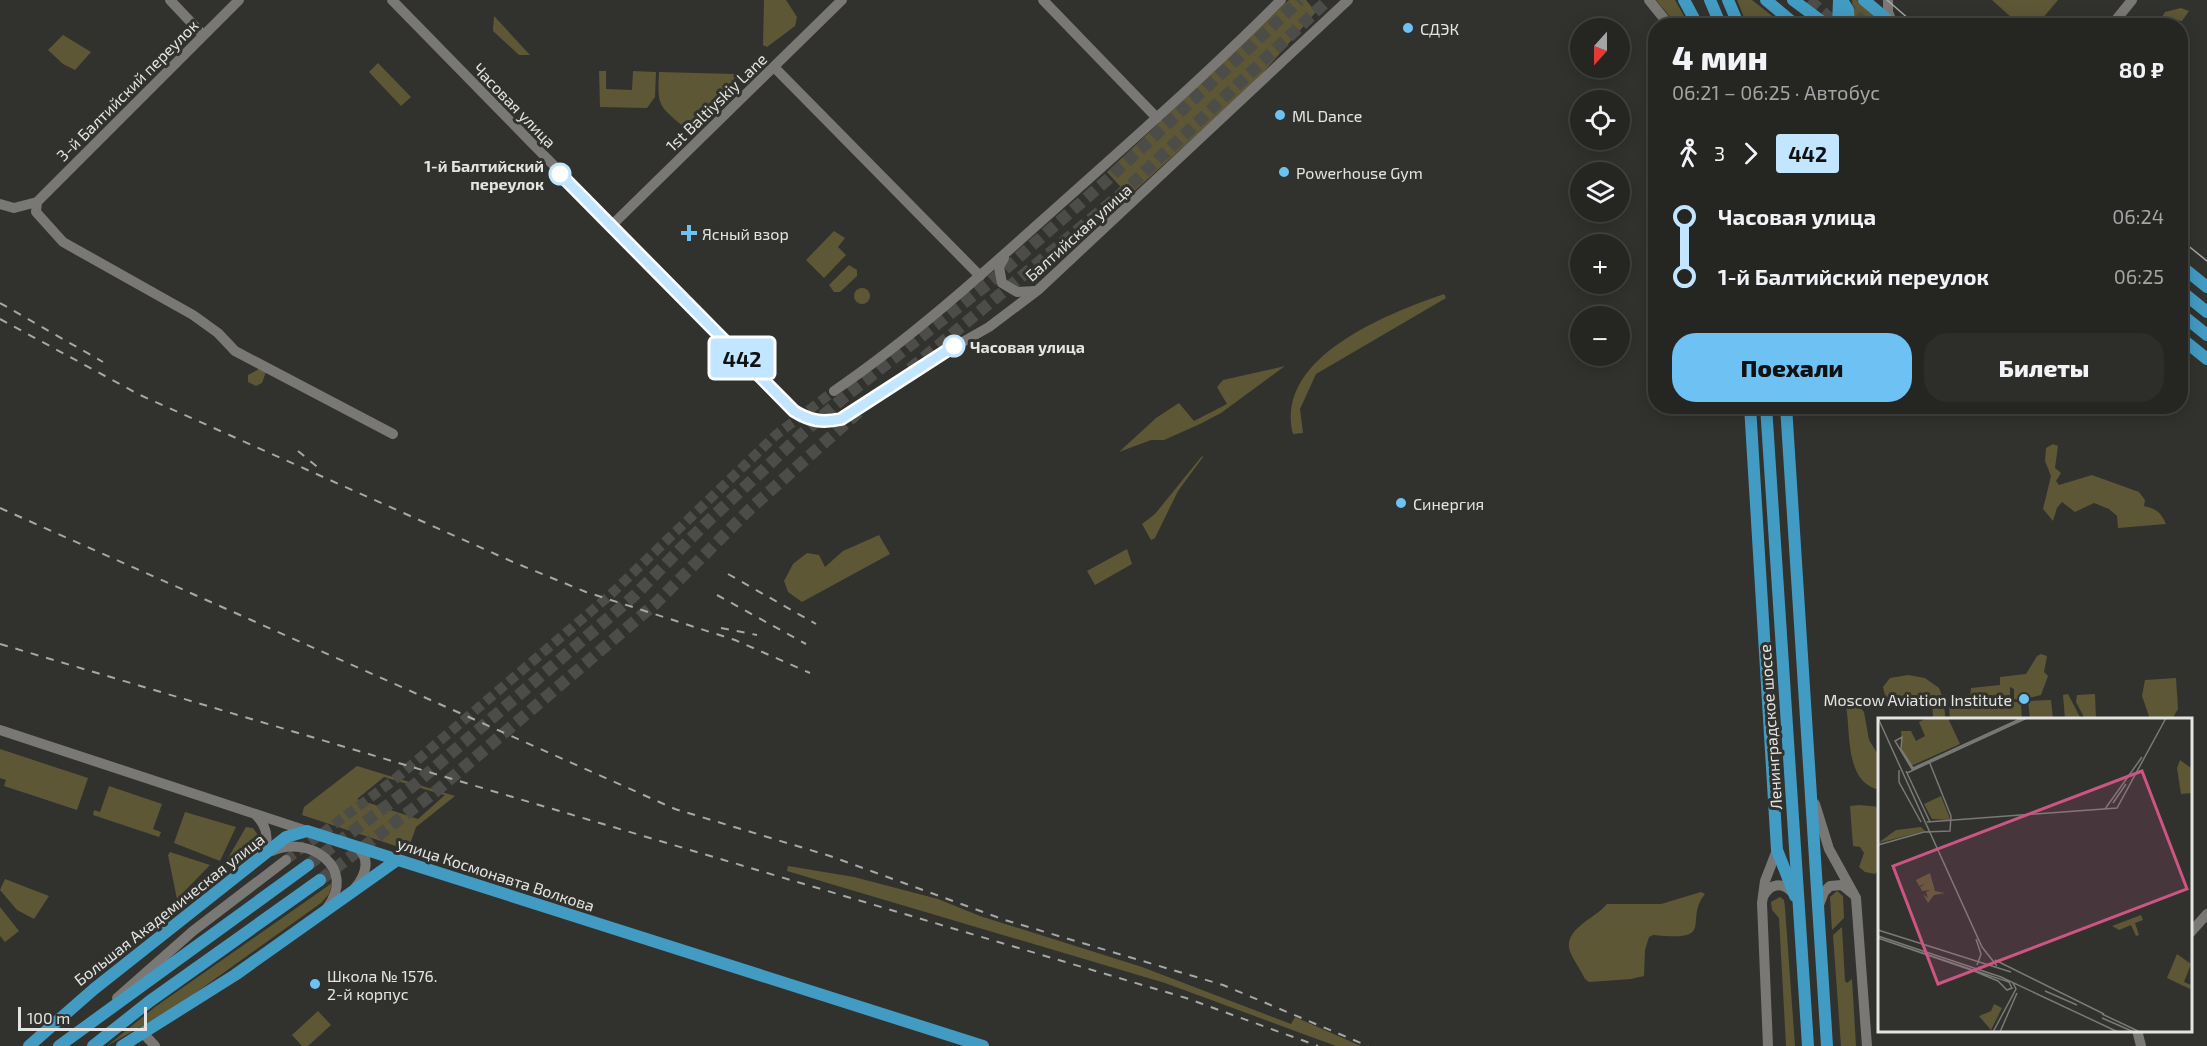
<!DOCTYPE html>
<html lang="ru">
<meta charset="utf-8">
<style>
:root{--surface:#252522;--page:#2d2d2a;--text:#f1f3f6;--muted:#a3a5a5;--line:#424240;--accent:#6dc2f3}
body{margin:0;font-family:"Exo 2",sans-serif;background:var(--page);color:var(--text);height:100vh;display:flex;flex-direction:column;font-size:22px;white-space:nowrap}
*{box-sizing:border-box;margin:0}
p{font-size:20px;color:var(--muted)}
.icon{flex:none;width:33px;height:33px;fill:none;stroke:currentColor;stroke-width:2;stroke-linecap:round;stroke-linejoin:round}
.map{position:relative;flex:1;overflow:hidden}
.details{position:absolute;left:1648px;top:18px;width:540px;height:396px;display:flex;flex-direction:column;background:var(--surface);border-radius:24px;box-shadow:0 3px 15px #0003,0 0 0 2px var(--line)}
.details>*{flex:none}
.badge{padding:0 12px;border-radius:4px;font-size:21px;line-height:39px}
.needle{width:39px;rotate:201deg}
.controls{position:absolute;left:1570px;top:18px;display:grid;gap:12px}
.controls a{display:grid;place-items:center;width:60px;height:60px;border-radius:50%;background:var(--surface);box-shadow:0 3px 15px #0003,0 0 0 2px var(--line);font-size:30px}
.scale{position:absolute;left:18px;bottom:15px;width:129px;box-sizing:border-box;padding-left:6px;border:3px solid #e4e4e2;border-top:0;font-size:16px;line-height:21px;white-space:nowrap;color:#e4e4e2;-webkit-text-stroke:4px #31312e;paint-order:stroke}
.map>.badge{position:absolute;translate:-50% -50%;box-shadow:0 0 0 3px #fff}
.legs{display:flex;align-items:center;gap:9px;height:66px;padding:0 24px;font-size:20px}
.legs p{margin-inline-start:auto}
.head{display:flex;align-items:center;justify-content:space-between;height:102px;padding:0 24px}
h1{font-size:33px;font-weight:800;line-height:45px}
.action{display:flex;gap:12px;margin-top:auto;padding:12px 24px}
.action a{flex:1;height:69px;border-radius:24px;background:var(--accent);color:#111;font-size:24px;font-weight:800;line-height:69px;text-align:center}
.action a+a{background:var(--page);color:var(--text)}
ul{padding:0 24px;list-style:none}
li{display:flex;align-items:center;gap:21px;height:60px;font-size:22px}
li i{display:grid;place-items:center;width:9px;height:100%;margin:0 8px;background:currentColor}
li i::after{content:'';width:15px;height:15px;margin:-8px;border:4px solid;border-radius:50%;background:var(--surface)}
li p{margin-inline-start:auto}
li:first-child i{background:linear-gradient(#0000 50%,currentColor 0)}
li:last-child i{background:linear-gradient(currentColor 50%,#0000 0)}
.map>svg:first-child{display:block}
.green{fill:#5e5736;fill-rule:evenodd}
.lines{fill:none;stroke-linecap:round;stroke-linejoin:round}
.minor-tunnel{stroke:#4c4c49;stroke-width:10;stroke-dasharray:10 5;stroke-linecap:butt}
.major-tunnel{stroke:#4c4c49;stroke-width:12;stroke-dasharray:12 6;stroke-linecap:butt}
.minor{stroke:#797875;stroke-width:10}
.major{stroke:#429bc2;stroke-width:12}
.tram{stroke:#a7a7a5;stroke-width:1.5}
.rail{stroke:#a7a7a5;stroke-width:2;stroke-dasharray:8 8;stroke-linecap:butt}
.line-1-casing{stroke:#fff;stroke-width:14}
.line-1{stroke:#c2e6ff;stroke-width:9}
.poi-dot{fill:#6dc2f3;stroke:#31312e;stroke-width:2}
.stop-1-dot{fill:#fff;stroke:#c2e6ff;stroke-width:3}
.labels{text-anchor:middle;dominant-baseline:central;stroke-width:6;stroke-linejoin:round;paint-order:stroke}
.poi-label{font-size:16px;fill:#e4e4e2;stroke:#31312e;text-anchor:start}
.street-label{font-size:16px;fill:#e4e4e2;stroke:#31312e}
.stop-label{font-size:16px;font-weight:bold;fill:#e4e4e2;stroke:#31312e;text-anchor:end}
.inset-road{fill:none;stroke:#797976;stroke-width:1.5}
.view{fill:#cc5584;fill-opacity:0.15;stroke:#cc5584;stroke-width:3}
.inset-edge{fill:none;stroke:#e4e4e2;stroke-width:3}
</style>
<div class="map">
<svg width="2207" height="1046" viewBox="0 0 2207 1046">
<rect width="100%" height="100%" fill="#31312e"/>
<!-- green -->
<g class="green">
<path d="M764,0H786L797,17L795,26L767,47L763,45Z"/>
<path d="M1289,0H1306L1316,12L1255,82L1129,196L1107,172Z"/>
<path d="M1656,0H1675L1684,16L1682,25H1677Z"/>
<path d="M1737,0H1752L1784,25H1747Z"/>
<path d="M1852,0H1857L1881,22L1855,25Z"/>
<path d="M1992,0H2058L2037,25L2021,26Z"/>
<path d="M2181,8L2189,11L2182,21L2174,20L2169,25H2157L2165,12Z"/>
<path d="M494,16L530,55H519L493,31Z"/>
<path d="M63,35L91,52L75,70L63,64L48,50Z"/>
<path d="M378,63L411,97L401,106L369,72Z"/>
<path d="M599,71H606V89L632,90L633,71L656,72L655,97L647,108L600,107Z"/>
<path d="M659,72L735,74L736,80L686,129C659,105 657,108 659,72Z"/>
<path d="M834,231L845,238L838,247L846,255L824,278L806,260Z"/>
<path d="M849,265L857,270V276L840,292H834L829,285Z"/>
<circle cx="862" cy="296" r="8"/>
<path d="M1444,294L1446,298L1316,374L1300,409L1303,433L1293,434C1274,357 1387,314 1444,294Z"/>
<path d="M1285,366L1221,413L1200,424L1164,440H1151L1119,452L1156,418L1179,403L1194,421L1227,404L1217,387L1223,380Z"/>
<path d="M259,369L266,372L262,383L256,386L248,382V375Z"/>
<path d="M2053,444L2058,446L2055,468L2061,473L2056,481L2059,485L2092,475L2139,492L2145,500L2144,506C2156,509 2161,512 2166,524L2118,528L2117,516L2109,509L2094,503L2075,512L2062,502L2057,508L2053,521L2043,509L2051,476L2045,461L2046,448Z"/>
<path d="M1202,456L1203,457L1178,491L1155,538L1151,540L1142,524L1155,514Z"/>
<path d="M879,535L890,554L802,602L788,592L784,581L793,564L807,553L819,555L825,567L843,551Z"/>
<path d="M1127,549L1132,564L1095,585L1087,571Z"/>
<path d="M2041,654L2047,656L2044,672L2048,676L2041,695L2020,700L2014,699V689L2010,687V697L1977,701L1970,698L1971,688L2000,685V677L2026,674L2037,656Z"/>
<path d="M1908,675L1925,678L1939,688C1942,694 1946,713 1945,719H1933L1932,700L1887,703L1883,687L1890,678Z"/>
<path d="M2176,678L2178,709L2172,719H2150L2142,696L2145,680Z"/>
<path d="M2068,694L2081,719H2065L2063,695Z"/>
<path d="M2095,694L2096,719H2085L2076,702L2077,695Z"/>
<path d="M2051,700L2053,719H2030L2028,701Z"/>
<path d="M2017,702L2021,705L2022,719H1950L1949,705Z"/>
<path d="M1857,704L1864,712L1869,740L1879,756L1880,790C1844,783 1851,732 1846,706Z"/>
<path d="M0,749L88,778L77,810L4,786L6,780L0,778Z"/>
<path d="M357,766L455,796L416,827L408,850L302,815L304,807ZM384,777L444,795H445L418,819L357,799Z"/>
<path d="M109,786L162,804L153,829L161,832L159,837L93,815L94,810L100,812Z"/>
<path d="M1859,805L1880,807V867L1875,874L1865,872L1859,867L1864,853L1860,847L1853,846L1850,806Z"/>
<path d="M185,812L236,827L220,861L174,843Z"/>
<path d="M246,827L253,828L258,835L255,849L231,868L224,865Z"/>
<path d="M170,852L210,865L177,899L168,855Z"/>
<path d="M788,866L854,877L938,899L980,916L1142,967L1291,1024L1295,1017L1361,1046H1336L1165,983L787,871Z"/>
<path d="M5,879L49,896L34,919L17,910L0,890Z"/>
<path d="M332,883L329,894L321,903L180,1004L107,1046L155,1007Z"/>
<path d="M1837,891L1843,896L1844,918L1832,930L1830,897Z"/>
<path d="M1701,892L1705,894C1683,921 1718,942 1653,935L1649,937L1645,950L1644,976L1631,979L1589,982L1585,979C1581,971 1575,962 1571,954C1560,930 1595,919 1607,904H1661Z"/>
<path d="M1780,897L1784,900L1785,908L1795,1046H1786L1779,918L1772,910L1771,902Z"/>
<path d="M0,907L19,931L5,942L0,936Z"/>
<path d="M1842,927L1845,981L1847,983L1852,979L1856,1046H1841L1833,935Z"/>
<path d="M318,1011L331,1025L308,1046H302L292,1035Z"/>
</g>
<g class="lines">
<!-- minor-tunnel -->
<path class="minor-tunnel" d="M286,860L394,780L610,595L776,435L834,391"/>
<!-- major-tunnel -->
<g class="major-tunnel">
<path d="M1809,0L1838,26"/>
<path d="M1843,4L1867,26"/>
<path d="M910,369L1120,195L1328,0"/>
<path d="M308,865L413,786L635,595L707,522L803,433L842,399L989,283L1107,180L1300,0"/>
<path d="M320,880L435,792L656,603L751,508L862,409"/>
</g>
<!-- minor -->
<g class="minor">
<path d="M170,0L203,35"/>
<path d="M392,0L794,411C810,421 822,423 841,419L931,360L989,327L1038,290L1348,0"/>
<path d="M1043,0L1157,118"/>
<path d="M1649,0L1670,26"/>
<path d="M1888,0V12L1893,24"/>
<path d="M2111,26L2132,0"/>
<path d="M774,67L980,276"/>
<path d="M37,202L36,212L63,242L193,315L218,333L235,351L393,434"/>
<path d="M0,204L14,208L37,202L239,0"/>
<path d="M611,226L842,0"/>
<path d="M1004,258L999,267L1002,283L1017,292L1035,291"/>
<path d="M834,391C917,334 990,267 1065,200C1138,135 1212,69 1281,0"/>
<path d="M0,730L307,831"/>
<path d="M1815,804L1829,849L1856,898L1867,1046"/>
<path d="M255,814C268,827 270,840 262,856"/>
<path d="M355,846C372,857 366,875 355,888"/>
<path d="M272,851C309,834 358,868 327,908"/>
<path d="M1763,897C1770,883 1782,882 1792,892"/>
<path d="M1819,905L1824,892L1830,886L1842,885L1852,893"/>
<path d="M2190,933L2207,914"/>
<path d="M117,998L193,931L286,860"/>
<path d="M2137,1030L2141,1046"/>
<path d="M143,1033L155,1046"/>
<path d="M1768,1046L1762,903L1765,881L1777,850"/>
</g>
<!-- major -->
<g class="major">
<path d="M1684,0L1698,26"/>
<path d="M1710,0L1721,26"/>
<path d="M1728,0L1739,26"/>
<path d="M1766,0L1797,26"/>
<path d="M1793,0L1828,26"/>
<path d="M1842,0L1848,10L1849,26"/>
<path d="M1864,0L1895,26"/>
<path d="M1838,26L1839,0"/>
<path d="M2181,266L2207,287"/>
<path d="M2181,291L2207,312"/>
<path d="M2181,314L2207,335"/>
<path d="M2181,338L2207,359"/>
<path d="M1750,406L1777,850L1795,896"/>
<path d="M1766,406L1808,1046"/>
<path d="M1786,406L1827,1046"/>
<path d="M29,1046L94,989L286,837L307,831L983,1046"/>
<path d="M59,1046L308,865"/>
<path d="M93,1046L150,1001L320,880"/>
<path d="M122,1046L235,975L397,860"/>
</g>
<!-- tram -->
<g class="tram">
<path d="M1887,0L1917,26"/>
<path d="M2181,240L2207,261"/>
</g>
<!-- rail -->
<g class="rail">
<path d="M0,303L103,362"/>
<path d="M0,319L140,395L513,562L586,592L735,640L810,673"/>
<path d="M298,451L321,470"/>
<path d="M0,508L675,809L830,856L1005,920L1223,985L1368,1046"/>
<path d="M728,574L816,624"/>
<path d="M717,595L806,644"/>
<path d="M721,628L757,635"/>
<path d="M0,644L1186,998L1318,1046"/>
</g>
</g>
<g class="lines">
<!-- line-1 casing -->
<g class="line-1-casing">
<path id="line-1" d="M560,174L794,411C810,421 822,423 841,419L954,346"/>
</g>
<!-- line-1 -->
<use href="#line-1" class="line-1"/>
</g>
<!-- markers -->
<g class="poi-dot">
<circle cx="1408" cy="28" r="6"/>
<circle cx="1280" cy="115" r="6"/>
<circle cx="1284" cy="172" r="6"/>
<path d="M686 224h6v6h6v6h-6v6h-6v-6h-6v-6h6z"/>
<circle cx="1401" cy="503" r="6"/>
<circle cx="2024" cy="699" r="6"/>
<circle cx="315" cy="984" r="6"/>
</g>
<g class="stop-1-dot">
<circle cx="560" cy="174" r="10"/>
<circle cx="954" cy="346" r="10"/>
</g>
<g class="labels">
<!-- poi labels -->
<g class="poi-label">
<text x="1420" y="28">СДЭК</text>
<text x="1292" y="115">ML Dance</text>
<text x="1296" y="172">Powerhouse Gym</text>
<text x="702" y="233">Ясный взор</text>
<text x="1413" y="503">Синергия</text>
<text x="2012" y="699" text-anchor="end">Moscow Aviation Institute</text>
<text x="327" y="975">Школа № 1576.<tspan x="327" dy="18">2-й корпус</tspan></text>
</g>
<!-- street labels -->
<g class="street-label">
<text transform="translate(127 90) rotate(-45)">3-й Балтийский переулок</text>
<text transform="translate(716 102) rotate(-44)">1st Baltiyskiy Lane</text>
<text transform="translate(515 105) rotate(46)">Часовая улица</text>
<text transform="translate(1078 232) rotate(-42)">Балтийская улица</text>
<text transform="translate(1770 727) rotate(-94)">Ленинградское шоссе</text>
<text transform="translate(496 874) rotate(18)">улица Космонавта Волкова</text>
<text transform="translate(169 909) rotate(-38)">Большая Академическая улица</text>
</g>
<!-- stop labels -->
<g class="stop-label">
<text x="544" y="165">1-й Балтийский<tspan x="544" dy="18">переулок</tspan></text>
<text x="970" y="346" text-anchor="start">Часовая улица</text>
</g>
</g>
<!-- overview -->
<g transform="translate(1878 718)">
<rect width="314" height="314" fill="#31312e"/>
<path d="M49,0H70L82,26L33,48L24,31L23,13H33L38,23L47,18L41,4ZM302,42L313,50V75L303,76L299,50ZM63,78L71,98L72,102L54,101L46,86ZM43,109L47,113L0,125L18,112ZM52,155L57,173L67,175L56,177L50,185L45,176L50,180L48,174L52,172L44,173L42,169L47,166L41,168L38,162ZM263,197L265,202L257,205L261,217L258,218L253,207L241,212L234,208ZM299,236L313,246L306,264L313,267L312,271L289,260ZM116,286L124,290L113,312L101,298L113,293Z" fill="#5e5736"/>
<path class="inset-road" d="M0,0L104,229L119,248M144,0L35,50L23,31L24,19L17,23L34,51L145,0M21,52V64L43,104M28,53L52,104M29,55L149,0M235,85L248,66M227,91L264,39M49,104L239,90L288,0M0,127L46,114L72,113L73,98L51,43M0,212L133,254M0,218L123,259L240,314M0,220L131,264L134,270L129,272L120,263L96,253L0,220M98,221L103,236L99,247M117,242L226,296M167,273L199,287M224,296L262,314M224,300L256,314M115,314L138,271L135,265M122,314L139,275"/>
<path class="view" d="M264,53L309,171L60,266L15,148Z"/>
<rect width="314" height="314" class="inset-edge"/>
</g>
</svg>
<div class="controls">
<a><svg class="needle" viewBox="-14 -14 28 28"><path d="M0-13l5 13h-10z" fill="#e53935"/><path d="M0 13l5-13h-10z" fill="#a3a5a5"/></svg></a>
<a><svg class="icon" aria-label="locate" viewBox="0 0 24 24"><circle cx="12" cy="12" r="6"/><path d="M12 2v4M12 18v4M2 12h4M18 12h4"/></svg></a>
<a><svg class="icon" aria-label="layers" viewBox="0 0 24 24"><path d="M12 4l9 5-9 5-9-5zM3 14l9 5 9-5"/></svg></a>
<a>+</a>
<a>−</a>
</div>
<div class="scale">100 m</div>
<b class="badge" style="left:742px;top:358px;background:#c2e6ff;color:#111">442</b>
<section class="details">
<div class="head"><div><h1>4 мин</h1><p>06:21 – 06:25 · Автобус</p></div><b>80 ₽</b></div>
<div class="legs"><svg class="icon" aria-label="walk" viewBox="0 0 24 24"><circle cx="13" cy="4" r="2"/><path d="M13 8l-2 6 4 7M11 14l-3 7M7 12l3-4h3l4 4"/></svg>3<svg class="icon" aria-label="forward" viewBox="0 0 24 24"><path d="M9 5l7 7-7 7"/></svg><b class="badge" style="background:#c2e6ff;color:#111">442</b></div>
<ul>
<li><i style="color:#c2e6ff"></i><b>Часовая улица</b><p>06:24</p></li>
<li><i style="color:#c2e6ff"></i><b>1-й Балтийский переулок</b><p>06:25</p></li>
</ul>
<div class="action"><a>Поехали</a><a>Билеты</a></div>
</section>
</div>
